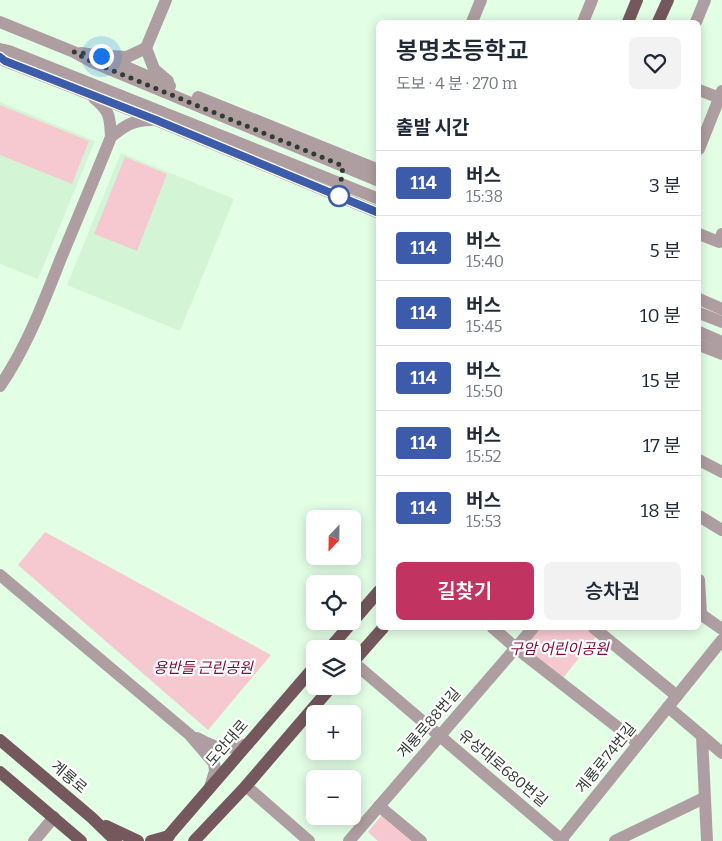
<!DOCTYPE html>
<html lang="ko">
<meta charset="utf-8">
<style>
:root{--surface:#fff;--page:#f2f2f3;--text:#1f2937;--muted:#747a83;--line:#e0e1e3;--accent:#c13361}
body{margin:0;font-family:Bitter,"Noto Sans KR",serif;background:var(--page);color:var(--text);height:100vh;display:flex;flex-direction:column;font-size:19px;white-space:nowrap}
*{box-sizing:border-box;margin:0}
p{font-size:16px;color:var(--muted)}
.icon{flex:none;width:28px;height:28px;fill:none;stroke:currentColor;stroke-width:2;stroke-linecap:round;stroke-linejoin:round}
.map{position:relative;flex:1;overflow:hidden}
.panel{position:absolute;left:376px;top:20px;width:325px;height:610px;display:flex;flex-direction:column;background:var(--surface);border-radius:8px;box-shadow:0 2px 12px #0003}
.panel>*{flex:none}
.badge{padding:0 10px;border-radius:4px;font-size:18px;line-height:32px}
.needle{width:32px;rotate:202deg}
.buttons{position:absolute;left:306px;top:510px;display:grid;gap:10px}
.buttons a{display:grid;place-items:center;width:55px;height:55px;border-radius:8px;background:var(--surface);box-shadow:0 2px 12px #0003;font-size:25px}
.you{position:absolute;width:25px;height:25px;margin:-12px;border:4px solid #fff;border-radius:50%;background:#1a73e8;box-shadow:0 0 0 8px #1a73e833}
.map>.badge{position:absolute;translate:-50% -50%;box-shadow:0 0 0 2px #fff}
h2{padding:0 20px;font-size:19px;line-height:45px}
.round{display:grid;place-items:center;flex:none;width:52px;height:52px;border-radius:8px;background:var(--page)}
.overview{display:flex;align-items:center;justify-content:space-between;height:85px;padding:0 20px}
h1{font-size:24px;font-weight:600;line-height:38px}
.button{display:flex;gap:10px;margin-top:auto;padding:10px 20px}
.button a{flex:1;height:58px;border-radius:8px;background:var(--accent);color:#fff;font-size:20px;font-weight:600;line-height:58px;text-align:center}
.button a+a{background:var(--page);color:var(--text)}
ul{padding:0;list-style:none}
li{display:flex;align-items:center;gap:15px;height:65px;padding:0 20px;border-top:1px solid var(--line)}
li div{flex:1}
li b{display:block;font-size:19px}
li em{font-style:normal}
li .badge{min-width:55px;font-weight:700;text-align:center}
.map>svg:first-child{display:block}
.built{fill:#d3f5d6}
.green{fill:#f6c9d1}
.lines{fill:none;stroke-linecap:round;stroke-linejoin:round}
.minor{stroke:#af9ea1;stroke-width:12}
.major{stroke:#74585d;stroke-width:12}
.line-casing{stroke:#fff;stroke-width:11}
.line{stroke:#3d5bab;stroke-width:8}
.walk{stroke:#303b31;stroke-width:5;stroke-dasharray:0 9}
.stop-dot{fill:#fff;stroke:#3d5bab;stroke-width:2.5}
.labels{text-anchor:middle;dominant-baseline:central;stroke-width:4.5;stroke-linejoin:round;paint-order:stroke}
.park-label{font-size:15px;font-style:italic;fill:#7d0937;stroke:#fff}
.street-label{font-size:15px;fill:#303b31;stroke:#fff}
</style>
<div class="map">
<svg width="722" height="841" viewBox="0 0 722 841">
<rect width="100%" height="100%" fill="#e2fee5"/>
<!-- built -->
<g class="built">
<path d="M0,102L95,141L38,279L0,264Z"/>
<path d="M121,153L234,199L180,331L67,285Z"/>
</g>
<!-- green -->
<g class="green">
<path d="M0,105L89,141L72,184L0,155Z"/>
<path d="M125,157L167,174L137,251L94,234Z"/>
<path d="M45,532L271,655L208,730L18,565Z"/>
<path d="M540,628H588L597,635L563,678L529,651V640Z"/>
<path d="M388,815L418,841H378L368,832L381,816Z"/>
</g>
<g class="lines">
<!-- minor -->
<g class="minor">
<path d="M0,22L74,52L92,62L379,181"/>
<path d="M472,22L481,0"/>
<path d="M583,22L592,0"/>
<path d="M696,22L705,0"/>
<path d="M146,48L166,0"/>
<path d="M146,48L154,69L168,81"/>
<path d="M0,49L9,51L379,199"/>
<path d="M81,53L101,56L170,86"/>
<path d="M111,56L127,57L146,48"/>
<path d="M0,57L5,61L156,120L379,213"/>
<path d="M699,90L722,99"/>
<path d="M198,97L379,170"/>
<path d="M111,137C124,126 133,120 151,120"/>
<path d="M699,149L722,91"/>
<path d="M699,234L719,242L722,234"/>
<path d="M699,299L722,309"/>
<path d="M699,313L722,322"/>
<path d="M699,332L722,342"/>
<path d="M699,345L722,354"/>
<path d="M0,386C27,347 44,301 61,258C78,217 95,177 111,137C110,117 110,111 94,98"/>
<path d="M699,460L722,472"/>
<path d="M699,516L722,530"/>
<path d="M0,575L190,735L214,763L215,771L210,787"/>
<path d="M699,580L701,614"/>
<path d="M699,613L722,629"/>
<path d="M493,628L516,648L638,743"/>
<path d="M594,628L677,696"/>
<path d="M353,662L563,841"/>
<path d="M668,707L722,753"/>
<path d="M702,736L707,841"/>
<path d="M197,738C219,750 224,750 248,744"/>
<path d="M246,786L309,841"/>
<path d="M379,806L421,841"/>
<path d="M34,841L54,817"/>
<path d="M349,841L533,628"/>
<path d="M560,841L722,640"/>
<path d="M615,841L704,798"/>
</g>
<!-- major -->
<g class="major">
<path d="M628,22L637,0"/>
<path d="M658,22L668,0"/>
<path d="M329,649L379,591"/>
<path d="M352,663L383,628"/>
<path d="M0,740L91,817L116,841"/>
<path d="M0,772L81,841"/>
<path d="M106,826L138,841"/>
<path d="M151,841L169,836"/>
<path d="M164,841L315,666"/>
<path d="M194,841L246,786L332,686"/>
</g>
</g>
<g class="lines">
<!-- line casing -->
<g class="line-casing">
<path id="line" d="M0,57L5,61L156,120L379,213"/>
</g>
<!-- line -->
<use href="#line" class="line"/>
<!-- walk -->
<path class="walk" d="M101,56L74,52L92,62L343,166L339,196"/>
</g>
<!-- markers -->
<circle class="stop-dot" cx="339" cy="196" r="10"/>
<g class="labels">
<!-- park labels -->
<g class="park-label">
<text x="559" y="649">구암 어린이공원</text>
<text x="203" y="668">용반들 근린공원</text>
</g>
<!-- street labels -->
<g class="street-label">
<text transform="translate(429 723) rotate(-49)">계룡로88번길</text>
<text transform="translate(227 743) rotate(-49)">도안대로</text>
<text transform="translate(606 758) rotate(-51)">계룡로74번길</text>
<text transform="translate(503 768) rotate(40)">유성대로680번길</text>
<text transform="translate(69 777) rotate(40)">계룡로</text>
</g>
</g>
</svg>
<div class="buttons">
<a><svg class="needle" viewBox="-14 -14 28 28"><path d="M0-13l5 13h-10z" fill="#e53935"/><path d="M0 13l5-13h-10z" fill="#747a83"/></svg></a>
<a><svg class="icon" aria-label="locate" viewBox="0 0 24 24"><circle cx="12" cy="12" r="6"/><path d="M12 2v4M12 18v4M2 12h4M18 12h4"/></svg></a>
<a><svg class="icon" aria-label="layers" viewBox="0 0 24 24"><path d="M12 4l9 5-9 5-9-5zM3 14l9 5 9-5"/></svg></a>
<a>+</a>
<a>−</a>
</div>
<div class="you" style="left:101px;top:56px"></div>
<section class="panel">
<div class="overview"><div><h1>봉명초등학교</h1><p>도보 · 4 분 · 270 m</p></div><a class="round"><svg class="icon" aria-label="heart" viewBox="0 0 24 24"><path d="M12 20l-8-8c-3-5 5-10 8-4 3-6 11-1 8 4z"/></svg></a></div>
<h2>출발 시간</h2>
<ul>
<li><span class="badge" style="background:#3d5bab;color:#fff">114</span><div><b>버스</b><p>15:38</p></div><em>3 분</em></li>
<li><span class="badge" style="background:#3d5bab;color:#fff">114</span><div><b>버스</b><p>15:40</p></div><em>5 분</em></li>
<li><span class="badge" style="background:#3d5bab;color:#fff">114</span><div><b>버스</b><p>15:45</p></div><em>10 분</em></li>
<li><span class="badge" style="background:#3d5bab;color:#fff">114</span><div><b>버스</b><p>15:50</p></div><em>15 분</em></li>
<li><span class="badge" style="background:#3d5bab;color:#fff">114</span><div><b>버스</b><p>15:52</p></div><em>17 분</em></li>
<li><span class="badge" style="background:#3d5bab;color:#fff">114</span><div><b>버스</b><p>15:53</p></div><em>18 분</em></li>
</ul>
<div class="button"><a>길찾기</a><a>승차권</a></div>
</section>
</div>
